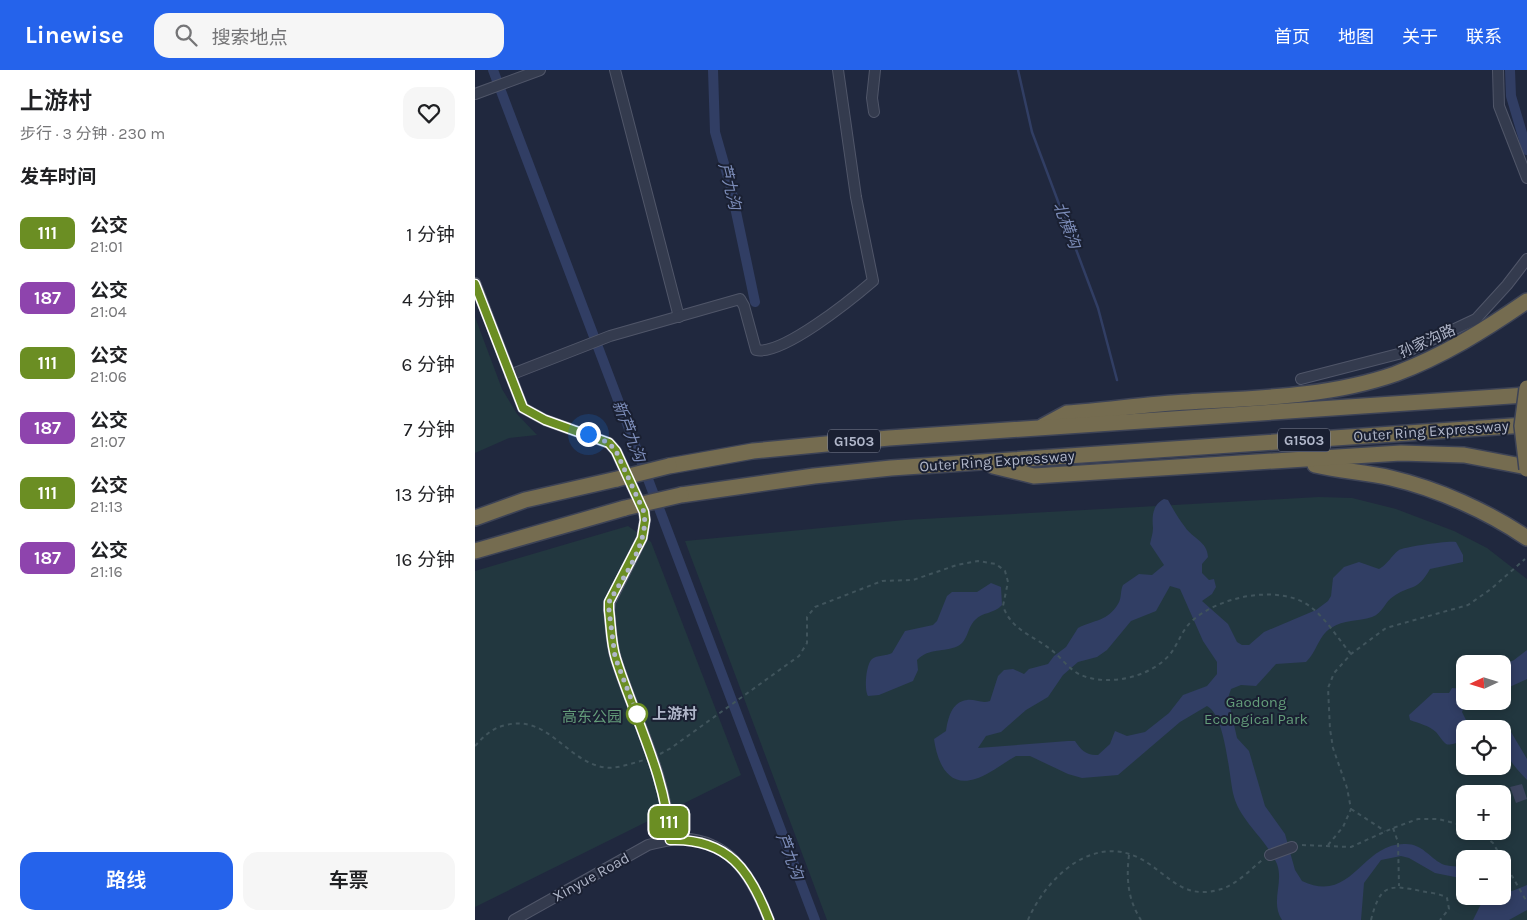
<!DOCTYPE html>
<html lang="zh">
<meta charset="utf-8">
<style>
:root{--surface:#fff;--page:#f6f6f6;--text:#202124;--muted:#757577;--accent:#2563eb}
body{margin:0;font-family:Karla,"Noto Sans SC",sans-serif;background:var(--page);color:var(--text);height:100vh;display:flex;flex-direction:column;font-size:19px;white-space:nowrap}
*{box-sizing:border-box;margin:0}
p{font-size:16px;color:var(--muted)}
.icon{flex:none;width:28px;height:28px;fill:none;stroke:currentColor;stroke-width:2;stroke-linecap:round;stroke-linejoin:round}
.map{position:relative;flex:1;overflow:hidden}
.drawer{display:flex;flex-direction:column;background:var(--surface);width:475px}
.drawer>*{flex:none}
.badge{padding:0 10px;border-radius:8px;font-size:18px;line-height:32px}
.needle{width:32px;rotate:266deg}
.controls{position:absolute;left:981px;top:585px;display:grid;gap:10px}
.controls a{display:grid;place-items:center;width:55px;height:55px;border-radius:10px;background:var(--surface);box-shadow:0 2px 8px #0003;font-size:25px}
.you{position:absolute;width:25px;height:25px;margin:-12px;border:4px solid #fff;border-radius:50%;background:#1a73e8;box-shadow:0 0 0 8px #1a73e833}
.map>.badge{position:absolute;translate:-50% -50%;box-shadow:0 0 0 2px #fff}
h2{padding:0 20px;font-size:19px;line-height:45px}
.round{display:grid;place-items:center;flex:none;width:52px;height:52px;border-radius:15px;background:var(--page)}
.headline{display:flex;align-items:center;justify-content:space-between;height:85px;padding:0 20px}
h1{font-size:24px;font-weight:600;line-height:38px}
.cta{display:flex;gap:10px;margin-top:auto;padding:10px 20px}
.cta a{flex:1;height:58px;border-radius:15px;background:var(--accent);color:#fff;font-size:20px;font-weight:600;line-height:58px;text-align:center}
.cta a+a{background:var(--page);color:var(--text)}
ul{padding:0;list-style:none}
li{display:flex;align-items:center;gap:15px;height:65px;padding:0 20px}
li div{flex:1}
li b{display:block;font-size:19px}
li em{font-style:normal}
li .badge{min-width:55px;font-weight:700;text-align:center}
header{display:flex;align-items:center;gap:30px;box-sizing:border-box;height:70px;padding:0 25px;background:var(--accent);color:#fff}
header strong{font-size:24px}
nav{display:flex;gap:28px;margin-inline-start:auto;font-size:18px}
.search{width:350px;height:45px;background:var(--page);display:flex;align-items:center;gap:12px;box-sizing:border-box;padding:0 18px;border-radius:15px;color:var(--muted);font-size:19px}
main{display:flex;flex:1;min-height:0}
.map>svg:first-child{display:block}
.green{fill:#22373f;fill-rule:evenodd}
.water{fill:#313e64;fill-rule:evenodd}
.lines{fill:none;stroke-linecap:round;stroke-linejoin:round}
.stream{stroke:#313e64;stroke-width:2.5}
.canal{stroke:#313e64;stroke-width:10}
.building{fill:#3c445e}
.minor-casing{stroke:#505669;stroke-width:12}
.highway-casing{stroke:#3d4356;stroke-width:18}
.path{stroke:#40545c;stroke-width:2;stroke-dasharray:4 4;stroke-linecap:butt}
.minor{stroke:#343b4e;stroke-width:10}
.highway{stroke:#756c50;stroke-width:15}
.highway-bridge-casing{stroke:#3d4356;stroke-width:18;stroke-linecap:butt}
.highway-bridge{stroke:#756c50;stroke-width:15}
.line-casing{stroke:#fff;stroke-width:11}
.line{stroke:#6b8e23;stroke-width:8}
.walk{stroke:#b0b6c9;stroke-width:5;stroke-dasharray:0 9}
.stop-dot{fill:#fff;stroke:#6b8e23;stroke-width:2.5}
.labels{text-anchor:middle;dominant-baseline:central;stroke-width:4;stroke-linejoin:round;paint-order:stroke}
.shield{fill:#1a2032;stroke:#83899c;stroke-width:1}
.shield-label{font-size:14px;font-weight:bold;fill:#b0b6c9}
.street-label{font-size:15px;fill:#b0b6c9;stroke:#1a2032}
.park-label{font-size:15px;fill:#649d7a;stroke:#1a2032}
.stop-label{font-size:15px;font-weight:bold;fill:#b0b6c9;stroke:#1a2032;text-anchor:start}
.water-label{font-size:16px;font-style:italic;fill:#7c8cb8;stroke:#1a2032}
</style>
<header>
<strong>Linewise</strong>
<div class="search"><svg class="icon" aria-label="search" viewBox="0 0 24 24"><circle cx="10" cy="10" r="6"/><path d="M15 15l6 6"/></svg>搜索地点</div>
<nav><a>首页</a><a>地图</a><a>关于</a><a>联系</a></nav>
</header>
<main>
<section class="drawer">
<div class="headline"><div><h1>上游村</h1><p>步行 · 3 分钟 · 230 m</p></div><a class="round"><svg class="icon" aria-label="heart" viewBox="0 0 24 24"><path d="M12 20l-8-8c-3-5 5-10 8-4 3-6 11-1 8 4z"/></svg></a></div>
<h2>发车时间</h2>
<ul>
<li><span class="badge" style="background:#6b8e23;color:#fff">111</span><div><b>公交</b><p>21:01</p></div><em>1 分钟</em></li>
<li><span class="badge" style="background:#8e44ad;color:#fff">187</span><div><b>公交</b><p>21:04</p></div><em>4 分钟</em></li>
<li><span class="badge" style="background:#6b8e23;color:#fff">111</span><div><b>公交</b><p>21:06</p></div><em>6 分钟</em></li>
<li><span class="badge" style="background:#8e44ad;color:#fff">187</span><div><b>公交</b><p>21:07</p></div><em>7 分钟</em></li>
<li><span class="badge" style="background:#6b8e23;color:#fff">111</span><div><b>公交</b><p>21:13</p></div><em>13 分钟</em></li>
<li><span class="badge" style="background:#8e44ad;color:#fff">187</span><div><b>公交</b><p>21:16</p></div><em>16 分钟</em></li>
</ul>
<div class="cta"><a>路线</a><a>车票</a></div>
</section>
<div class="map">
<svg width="1052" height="850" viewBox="0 0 1052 850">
<rect width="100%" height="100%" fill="#20283e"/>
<!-- green -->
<g class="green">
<path d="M0,247L27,319L42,344L62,365L34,368L0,383Z"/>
<path d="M844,427L877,428L921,439L979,461L1012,478L1052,509V850H352L210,471L430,450ZM990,594H1028V631H990ZM990,659H1028V696H990ZM990,724H1028V761H990ZM990,789H1028V826H990Z"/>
<path d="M153,456L176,472L266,705L0,837V501Z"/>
</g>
<!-- water -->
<g class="water">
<path d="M689,429L693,430C698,439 703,448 710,457C718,469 732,471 733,487L727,494V503L734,510L739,509L741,517L737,524L727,531L753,554L762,572L767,575H774L789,562L841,540L853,531L856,526L858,508L869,497L884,492L904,499C913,494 916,486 924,480C928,477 975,470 981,472L988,485V492L955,499C942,522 937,514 919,526C910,531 908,543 897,547C883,552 869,549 856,558C843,566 842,582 831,592L801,594L781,616L766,615L756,619L753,628L762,668L774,681L790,736L810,764L820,800L827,811C878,835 886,772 931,774C947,774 954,787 967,794C974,797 983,796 990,797V809L960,803L934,788L926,786L906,790L889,813L886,850H807C795,832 809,813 802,794C791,768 764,751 758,723C754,704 750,645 732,636L705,652L643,705L607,708L593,704L555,686H541C528,693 514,705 500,709C472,718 462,691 459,669L471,661C473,649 476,632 492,630C500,629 507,634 515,631L523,606L529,600L538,599L549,604L554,599L573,594L579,586L591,577L603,558C619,550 633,551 643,534C647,528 645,521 648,515L664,504L677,505L689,495L675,474C676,469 678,463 678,458C677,447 677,435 689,429ZM695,516L705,519L728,571L742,592V604L732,616L708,625L694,643L670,662L652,666L640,661L635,674L623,685C612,686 606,680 600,671H593L503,678L511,666L526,662L551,640L573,627L588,605L603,592L622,587L632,580L656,551L681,541Z"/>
<path d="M516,513L526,517L527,535C519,544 507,542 500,550C492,558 493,571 483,576C468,583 455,577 442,590L443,600L438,611L404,625L393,626C389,619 391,594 397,589C402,585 411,586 417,583L430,561L458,555L462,551L472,526L477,522H502Z"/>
<path d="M1052,580V609L1028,620V595L1039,590Z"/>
<path d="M977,618L990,619V631H1000L989,637L987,642L991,650L1004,655L1030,658L1036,662L1052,689V710C1035,692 1028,684 1028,659H990V671C968,676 974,678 961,662C955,656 943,653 935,650L934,645L958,623H974Z"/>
<path d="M1052,815V840L1034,850H998L1006,834L1005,826H1028V821H1037Z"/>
</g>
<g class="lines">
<!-- stream -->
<path class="stream" d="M543,0L557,62L623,238L642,310"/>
<!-- canal -->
<g class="canal">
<path d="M18,0L340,850"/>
<path d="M238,0L240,62L256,118L280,232"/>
<path d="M1035,0L1036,26L1052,80"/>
</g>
</g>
<!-- building -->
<path class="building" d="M1047,714L1052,729L1041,733L1035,717Z"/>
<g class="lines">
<!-- minor casing -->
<g class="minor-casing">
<g id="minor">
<path d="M140,0L204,247"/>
<path d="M1023,0L1024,36L1052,108"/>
<path d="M0,24L65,0"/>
<path d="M399,42L397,28L400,0"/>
<path d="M0,213L48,338L70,350L134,373L141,381L169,442L170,450L167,468L135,532L134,540C136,556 136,574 141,589C160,649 192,706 195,770"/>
<path d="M35,305L135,266L265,229L269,236L281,280C307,286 377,229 398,211L381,127L363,0"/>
<path d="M826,309L931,282L1001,249L1032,215L1052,189"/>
<path d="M795,785L817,777"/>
<path d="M39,850L173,775C186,772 201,767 215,769C260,775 279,812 294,850"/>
</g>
</g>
<!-- highway casing -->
<g class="highway-casing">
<g id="highway">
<path d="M568,356L592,343C633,340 673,334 713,332C782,328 854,327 920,304C968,286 1010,260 1052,231"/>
<path d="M840,395C865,401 891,402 916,408C963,419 1012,441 1052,468"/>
<path d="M194,396L278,381L414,368L1052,325"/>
<path d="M518,396L559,406L926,383L989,385L1052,397"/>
<path d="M206,425L339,406L416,398L1052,355"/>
<path d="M0,448L50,430L142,409"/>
<path d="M0,481L150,438"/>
</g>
</g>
<!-- path -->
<g class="path">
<path d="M0,676C9,666 17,658 31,655C71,645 89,686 123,696C138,701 154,694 169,690"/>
<path d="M185,684L196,678L324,586L332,573V547L340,537L407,511L438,510L482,495L503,491L521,494L530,501L533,512L528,536C537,562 561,566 580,583C588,590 596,601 606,605C634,617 677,607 696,583C704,572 707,560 717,551C744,526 807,513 837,538C852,550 864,570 876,584"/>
<path d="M876,739L910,761"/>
<path d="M918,758L923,772L924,816"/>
<path d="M1003,761L1018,773L1052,832"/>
<path d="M827,775L876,777L918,758L943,749H963L990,756"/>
<path d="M853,775L868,757L876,739L872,718L858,678L855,659L853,618L859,603L876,584L911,558L993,535L1016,519L1050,489"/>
<path d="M654,785C651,809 653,830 666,850"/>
<path d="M553,850C570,810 615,765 662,787C692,801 704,830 743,820C760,816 774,801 787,790"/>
<path d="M896,850C905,815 913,814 946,821C954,823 965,823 972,828L974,839L965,850"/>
</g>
<!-- minor -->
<use href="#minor" class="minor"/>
<!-- highway -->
<use href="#highway" class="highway"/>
<!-- highway-bridge casing -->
<g class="highway-bridge-casing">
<g id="highway-bridge">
<path d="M1052,318L1047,356L1052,399"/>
<path d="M142,409L194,396"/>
<path d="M150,438L206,425"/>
</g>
</g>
<!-- highway-bridge -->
<use href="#highway-bridge" class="highway-bridge"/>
</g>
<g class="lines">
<!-- line casing -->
<g class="line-casing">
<path id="line" d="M0,214L48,338L70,350L134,373L141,381L169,442L170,450L167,468L134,532V540C136,556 136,574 141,589C160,649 191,706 195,770C253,768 275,800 294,850"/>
</g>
<!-- line -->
<use href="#line" class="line"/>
<!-- walk -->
<path class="walk" d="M113,364L134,373L141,381L169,442C174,473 149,506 134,532V540L140,587L162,644"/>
</g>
<!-- markers -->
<circle class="stop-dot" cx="162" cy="644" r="10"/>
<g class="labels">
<!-- shield labels -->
<g class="shield">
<rect x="803" y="358.5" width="52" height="23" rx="4"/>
<rect x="353" y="359.5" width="52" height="23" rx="4"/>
</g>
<g class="shield-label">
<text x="829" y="370">G1503</text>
<text x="379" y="371">G1503</text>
</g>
<!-- street labels -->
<g class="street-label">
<text transform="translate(952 271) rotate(-24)">孙家沟路</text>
<text transform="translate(956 361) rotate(-4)">Outer Ring Expressway</text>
<text transform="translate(522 391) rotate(-4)">Outer Ring Expressway</text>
<text transform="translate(116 807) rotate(-29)">Xinyue Road</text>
</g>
<!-- park labels -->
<g class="park-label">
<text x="781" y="632">Gaodong<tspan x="781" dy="17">Ecological Park</tspan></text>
<text x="117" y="647">高东公园</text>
</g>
<!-- stop labels -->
<g class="stop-label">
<text x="177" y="644">上游村</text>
</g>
<!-- water labels -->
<g class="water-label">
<text transform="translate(255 116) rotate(76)">芦九沟</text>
<text transform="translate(592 155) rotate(69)">北横沟</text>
<text transform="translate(154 361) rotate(69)">新芦九沟</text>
<text transform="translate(315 786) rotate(69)">芦九沟</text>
</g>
</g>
</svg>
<div class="controls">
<a><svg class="needle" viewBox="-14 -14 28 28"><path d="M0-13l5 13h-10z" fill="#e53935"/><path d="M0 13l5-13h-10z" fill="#757577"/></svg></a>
<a><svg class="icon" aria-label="locate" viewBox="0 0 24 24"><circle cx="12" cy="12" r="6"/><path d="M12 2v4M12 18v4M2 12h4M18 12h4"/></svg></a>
<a>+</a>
<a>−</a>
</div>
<div class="you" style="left:113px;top:364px"></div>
<b class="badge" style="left:194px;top:752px;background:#6b8e23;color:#fff">111</b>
</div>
</main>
